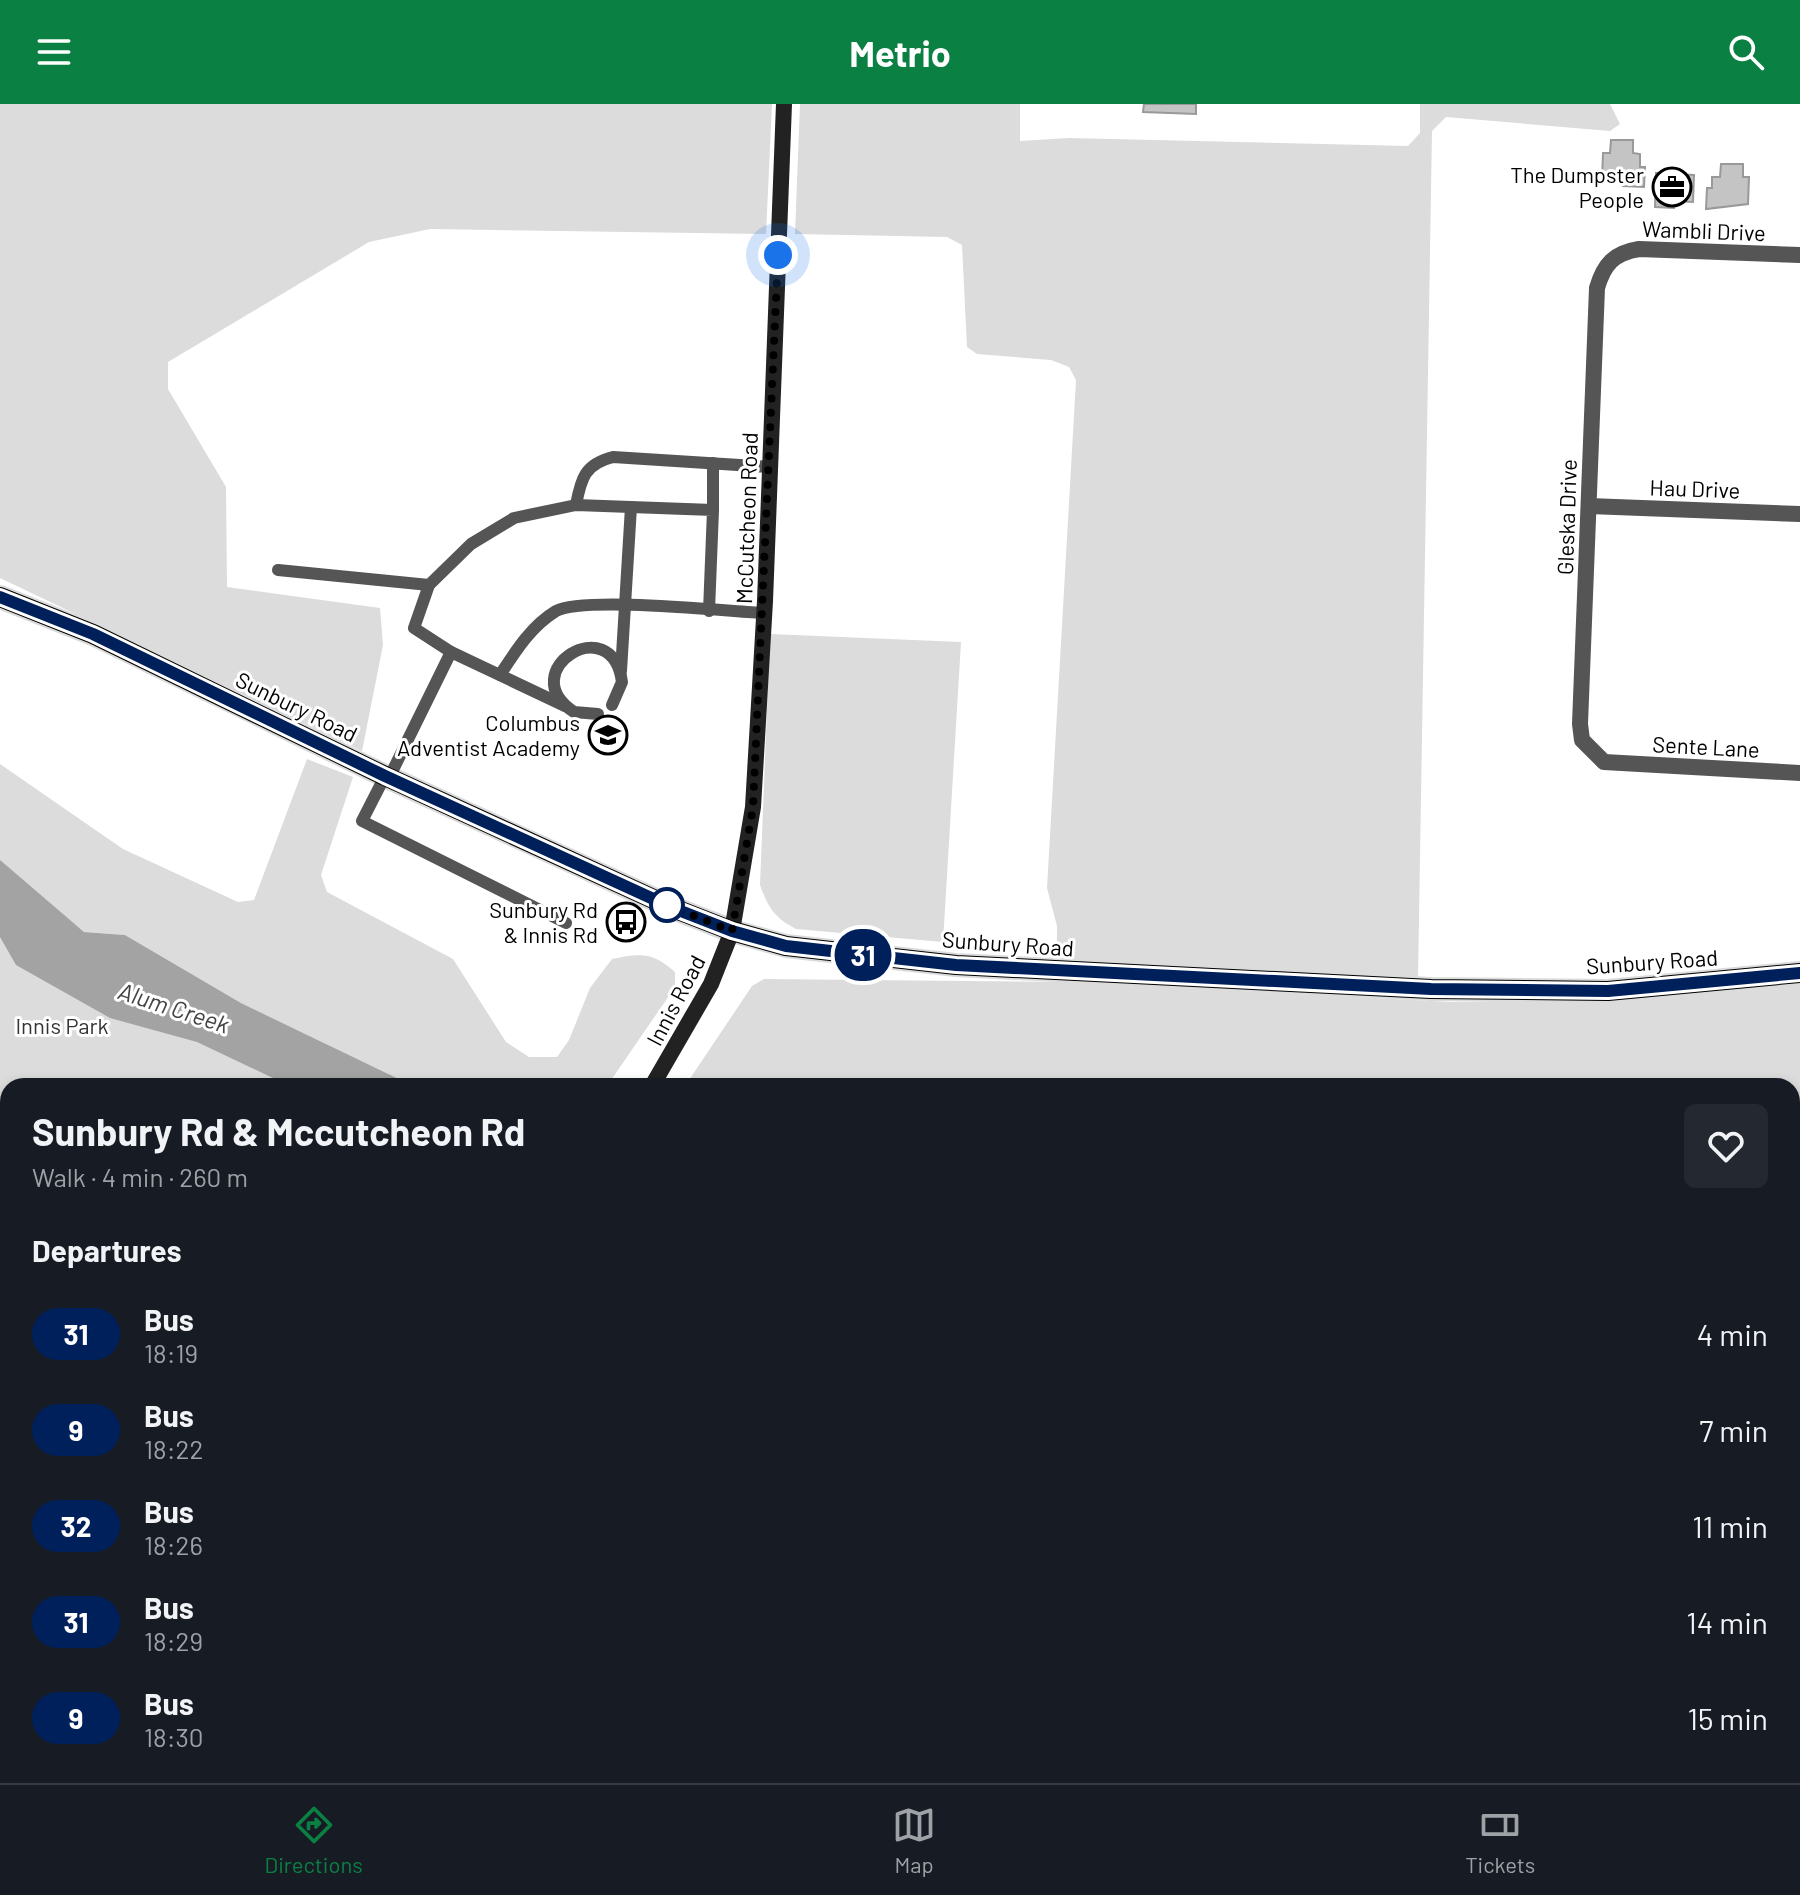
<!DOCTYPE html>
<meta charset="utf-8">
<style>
:root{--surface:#171b24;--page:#242831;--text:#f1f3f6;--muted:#9ea1a6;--line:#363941;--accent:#0b8043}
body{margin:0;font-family:Barlow,sans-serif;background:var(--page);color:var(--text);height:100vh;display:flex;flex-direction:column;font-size:30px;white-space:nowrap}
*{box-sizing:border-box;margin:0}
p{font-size:26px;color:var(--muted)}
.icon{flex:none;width:44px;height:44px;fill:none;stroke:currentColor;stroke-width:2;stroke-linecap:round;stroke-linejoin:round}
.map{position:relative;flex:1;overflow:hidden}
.sheet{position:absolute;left:0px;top:974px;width:1800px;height:706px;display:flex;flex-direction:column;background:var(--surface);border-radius:24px 24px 0 0;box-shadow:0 4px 12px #0003}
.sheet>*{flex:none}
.badge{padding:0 16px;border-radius:26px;font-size:28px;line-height:52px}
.you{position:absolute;width:40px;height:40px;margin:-20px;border:6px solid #fff;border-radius:50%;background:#1a73e8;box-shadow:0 0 0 12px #1a73e833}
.map>.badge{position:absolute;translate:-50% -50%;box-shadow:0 0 0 4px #fff}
h2{padding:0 32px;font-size:30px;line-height:72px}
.round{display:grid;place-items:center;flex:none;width:84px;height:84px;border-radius:12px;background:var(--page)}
.head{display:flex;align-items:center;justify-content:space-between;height:136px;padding:0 32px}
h1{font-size:38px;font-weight:700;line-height:60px}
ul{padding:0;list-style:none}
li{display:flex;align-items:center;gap:24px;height:96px;padding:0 32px}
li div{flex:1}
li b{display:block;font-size:30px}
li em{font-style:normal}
li .badge{min-width:88px;font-weight:700;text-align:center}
header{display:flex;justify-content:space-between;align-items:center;height:104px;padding:0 32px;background:var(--accent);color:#fff;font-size:36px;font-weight:700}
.dock{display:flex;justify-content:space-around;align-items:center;height:112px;border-top:2px solid var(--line);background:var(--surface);font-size:22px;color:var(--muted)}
.dock a{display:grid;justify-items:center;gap:4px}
.dock .selected{color:var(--accent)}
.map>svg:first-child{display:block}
.green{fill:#dcdcdc}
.water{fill:#a3a3a3}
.building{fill:#c4c4c4;stroke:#999;stroke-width:2}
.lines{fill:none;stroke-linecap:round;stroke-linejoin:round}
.primary-casing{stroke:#dbdbdb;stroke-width:24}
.path{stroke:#777;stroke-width:4;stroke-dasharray:2 4;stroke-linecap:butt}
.service{stroke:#555;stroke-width:12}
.minor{stroke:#555;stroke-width:16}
.secondary{stroke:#222;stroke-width:16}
.primary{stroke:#000;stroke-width:20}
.line-casing{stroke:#fff;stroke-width:18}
.line{stroke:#00205b;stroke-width:12}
.walk{stroke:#000;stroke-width:8;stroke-dasharray:0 14.4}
.stop-dot{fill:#fff;stroke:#00205b;stroke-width:4}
.labels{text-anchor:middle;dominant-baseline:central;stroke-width:6;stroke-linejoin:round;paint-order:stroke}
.poi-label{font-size:22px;fill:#000;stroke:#fff;text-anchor:end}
.street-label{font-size:22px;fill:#000;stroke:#fff}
.park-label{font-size:22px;fill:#333;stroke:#fff}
.water-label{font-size:24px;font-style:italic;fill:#444;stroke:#fff}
</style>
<header><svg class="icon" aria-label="menu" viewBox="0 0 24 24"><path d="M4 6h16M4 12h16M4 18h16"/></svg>Metrio<svg class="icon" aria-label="search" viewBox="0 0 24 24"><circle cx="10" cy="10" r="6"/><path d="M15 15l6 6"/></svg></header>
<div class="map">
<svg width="1800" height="1679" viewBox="0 0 1800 1679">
<rect width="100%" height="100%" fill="#fff"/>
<!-- green -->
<g class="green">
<path d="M0,0H772L766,130L430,125L369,138L168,258V285L226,383L227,483L380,504L383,541L362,647L0,474Z"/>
<path d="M800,0H1020V37L1069,34L1408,42L1420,29V0H1610L1620,20L1610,27L1446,13L1432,27L1418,875L1057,855V822L1047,784L1076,276L1069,263L1051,256L977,250L967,243L962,141L947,133L795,130Z"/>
<path d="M770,530L961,538L943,838L796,825C774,814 768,803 760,781Z"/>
<path d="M307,655L353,673L321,771L327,788L453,855L506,938L529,953H557L569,936L590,884L612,855C641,849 653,848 675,868V883L607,982H8V1672H155L143,1679H0V789L109,882L328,941L241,899L125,831L84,828L8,766L0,756V660L123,745L238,798L254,796Z"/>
<path d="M1800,872V1033L1792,1031V982H685L752,882L764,875L1070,878L1450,898L1582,896Z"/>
<path d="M1792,1084L1800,1086V1205L1792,1203Z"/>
<path d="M1792,1214L1800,1215V1679H1485L1479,1672H1792Z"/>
<path d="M177,1672H248L242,1679H172Z"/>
<path d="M399,1672H1400L1402,1679H399Z"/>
</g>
<!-- water -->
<g class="water">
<path d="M0,756L84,828L125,831L241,899L413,982H290L197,938L110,914L16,861L0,833Z"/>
<path d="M1792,1031L1800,1033V1086L1792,1084Z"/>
<path d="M1400,1672H1479L1485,1679H1402Z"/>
</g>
<!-- building -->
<g class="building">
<path d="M1144,0H1196V10L1143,8Z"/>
<path d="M1611,36H1633V49L1640,50V63H1645L1644,83L1623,82V76L1602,75L1603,49H1610Z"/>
<path d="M1721,60H1743V73H1749L1748,100L1706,105L1707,84H1712V73H1720Z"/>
<path d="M1656,69L1694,71L1693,98L1674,97V104L1655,103Z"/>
</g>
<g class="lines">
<!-- primary casing -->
<g class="primary-casing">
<path id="primary" d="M0,493L93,530L385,672L673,804L732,827L786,842L956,861L1431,885L1608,887L1800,869"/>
</g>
<!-- path -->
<g class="path">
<path d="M0,1101H8"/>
<path d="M1792,1211L1800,1213"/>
</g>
<!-- service -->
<g class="service">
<path d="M576,401C581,374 585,360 613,353L770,363"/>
<path d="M713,406V359"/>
<path d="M278,466L429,481"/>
<path d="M621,567L631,403"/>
<path d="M500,571C515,548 531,522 556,507C584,492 725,507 764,509"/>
<path d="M565,602L451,548L414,524L429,481L471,440L514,414L576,401L713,406L709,507"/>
<path d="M598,610L574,608C512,567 612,504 622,578L612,601"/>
<path d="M385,672L362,717L566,819"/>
<path d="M389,674L451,548"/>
<path d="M0,1444L8,1448"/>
<path d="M35,1672L38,1679"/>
</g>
<!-- minor -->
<g class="minor">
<path d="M1800,151L1639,145C1614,149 1604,160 1597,184L1580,620L1582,636L1604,658L1800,669"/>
<path d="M1589,402L1800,410"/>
</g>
<!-- secondary -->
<g class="secondary">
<path d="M652,982L711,880L732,827L753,703L765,497L784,0"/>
<path d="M144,1679L149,1672"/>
</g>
<!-- primary -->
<use href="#primary" class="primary"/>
</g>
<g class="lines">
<!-- line casing -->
<g class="line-casing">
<path id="line" d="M0,493L93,530L385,672L673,804L732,827L786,842L956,861L1431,885L1608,887L1800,869"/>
</g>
<!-- line -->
<use href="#line" class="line"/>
<!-- walk -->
<path class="walk" d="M667,801L732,827L753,703L778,151"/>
</g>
<!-- icons -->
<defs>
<g id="office-ring" transform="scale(2)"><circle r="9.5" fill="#fff" stroke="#000" stroke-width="1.5"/><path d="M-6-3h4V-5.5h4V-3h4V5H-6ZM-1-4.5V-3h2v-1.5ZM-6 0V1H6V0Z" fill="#000"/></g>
<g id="school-ring" transform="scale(2)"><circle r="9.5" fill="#fff" stroke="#000" stroke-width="1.5"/><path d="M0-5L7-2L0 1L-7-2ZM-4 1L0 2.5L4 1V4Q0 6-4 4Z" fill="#000"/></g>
<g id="bus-ring" transform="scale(2)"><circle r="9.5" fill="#fff" stroke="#000" stroke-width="1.5"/><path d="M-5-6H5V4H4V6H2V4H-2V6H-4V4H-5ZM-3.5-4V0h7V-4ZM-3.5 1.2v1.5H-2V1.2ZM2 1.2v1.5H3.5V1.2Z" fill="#000"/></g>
</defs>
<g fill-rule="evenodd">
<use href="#office-ring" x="1672" y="83"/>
<use href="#school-ring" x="608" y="631"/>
<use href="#bus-ring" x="626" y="818"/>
</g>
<!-- markers -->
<circle class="stop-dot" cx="667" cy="801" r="16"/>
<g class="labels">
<!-- poi labels -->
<g class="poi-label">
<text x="1644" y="70">The Dumpster<tspan x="1644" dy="25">People</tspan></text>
<text x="580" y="618">Columbus<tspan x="580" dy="25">Adventist Academy</tspan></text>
<text x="598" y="805">Sunbury Rd<tspan x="598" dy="25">&amp; Innis Rd</tspan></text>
</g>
<!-- street labels -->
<g class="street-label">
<text transform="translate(1704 126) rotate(2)">Wambli Drive</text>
<text transform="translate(1695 384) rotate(2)">Hau Drive</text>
<text transform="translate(1566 413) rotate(-88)">Gleska Drive</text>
<text transform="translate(746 414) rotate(-88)">McCutcheon Road</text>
<text transform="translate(297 602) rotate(26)">Sunbury Road</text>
<text transform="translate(1706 642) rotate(3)">Sente Lane</text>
<text transform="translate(1008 839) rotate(4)">Sunbury Road</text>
<text transform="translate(1652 857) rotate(-4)">Sunbury Road</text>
<text transform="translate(675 896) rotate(-62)">Innis Road</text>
</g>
<!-- park labels -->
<g class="park-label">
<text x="62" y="921">Innis Park</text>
</g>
<!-- water labels -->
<g class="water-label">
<text transform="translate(174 903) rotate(18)">Alum Creek</text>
</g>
</g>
</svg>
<div class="you" style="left:778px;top:151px"></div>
<b class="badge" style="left:863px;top:851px;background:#00205b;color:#fff">31</b>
<section class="sheet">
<div class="head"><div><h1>Sunbury Rd &amp; Mccutcheon Rd</h1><p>Walk · 4 min · 260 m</p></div><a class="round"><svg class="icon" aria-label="heart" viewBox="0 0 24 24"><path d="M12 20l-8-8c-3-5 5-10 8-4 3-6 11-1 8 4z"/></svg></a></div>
<h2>Departures</h2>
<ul>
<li><span class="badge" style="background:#00205b;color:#fff">31</span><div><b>Bus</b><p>18:19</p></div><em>4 min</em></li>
<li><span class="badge" style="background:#00205b;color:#fff">9</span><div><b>Bus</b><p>18:22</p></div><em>7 min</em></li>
<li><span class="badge" style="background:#00205b;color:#fff">32</span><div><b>Bus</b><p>18:26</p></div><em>11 min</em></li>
<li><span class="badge" style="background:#00205b;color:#fff">31</span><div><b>Bus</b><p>18:29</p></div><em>14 min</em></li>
<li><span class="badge" style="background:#00205b;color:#fff">9</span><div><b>Bus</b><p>18:30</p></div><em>15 min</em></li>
</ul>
</section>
</div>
<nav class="dock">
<a class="selected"><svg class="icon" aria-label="directions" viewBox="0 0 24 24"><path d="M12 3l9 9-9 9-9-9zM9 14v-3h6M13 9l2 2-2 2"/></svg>Directions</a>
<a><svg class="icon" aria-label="map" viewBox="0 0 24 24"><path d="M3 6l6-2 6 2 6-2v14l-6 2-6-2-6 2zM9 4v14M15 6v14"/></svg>Map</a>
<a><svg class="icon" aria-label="tickets" viewBox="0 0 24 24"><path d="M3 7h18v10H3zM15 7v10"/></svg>Tickets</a>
</nav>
